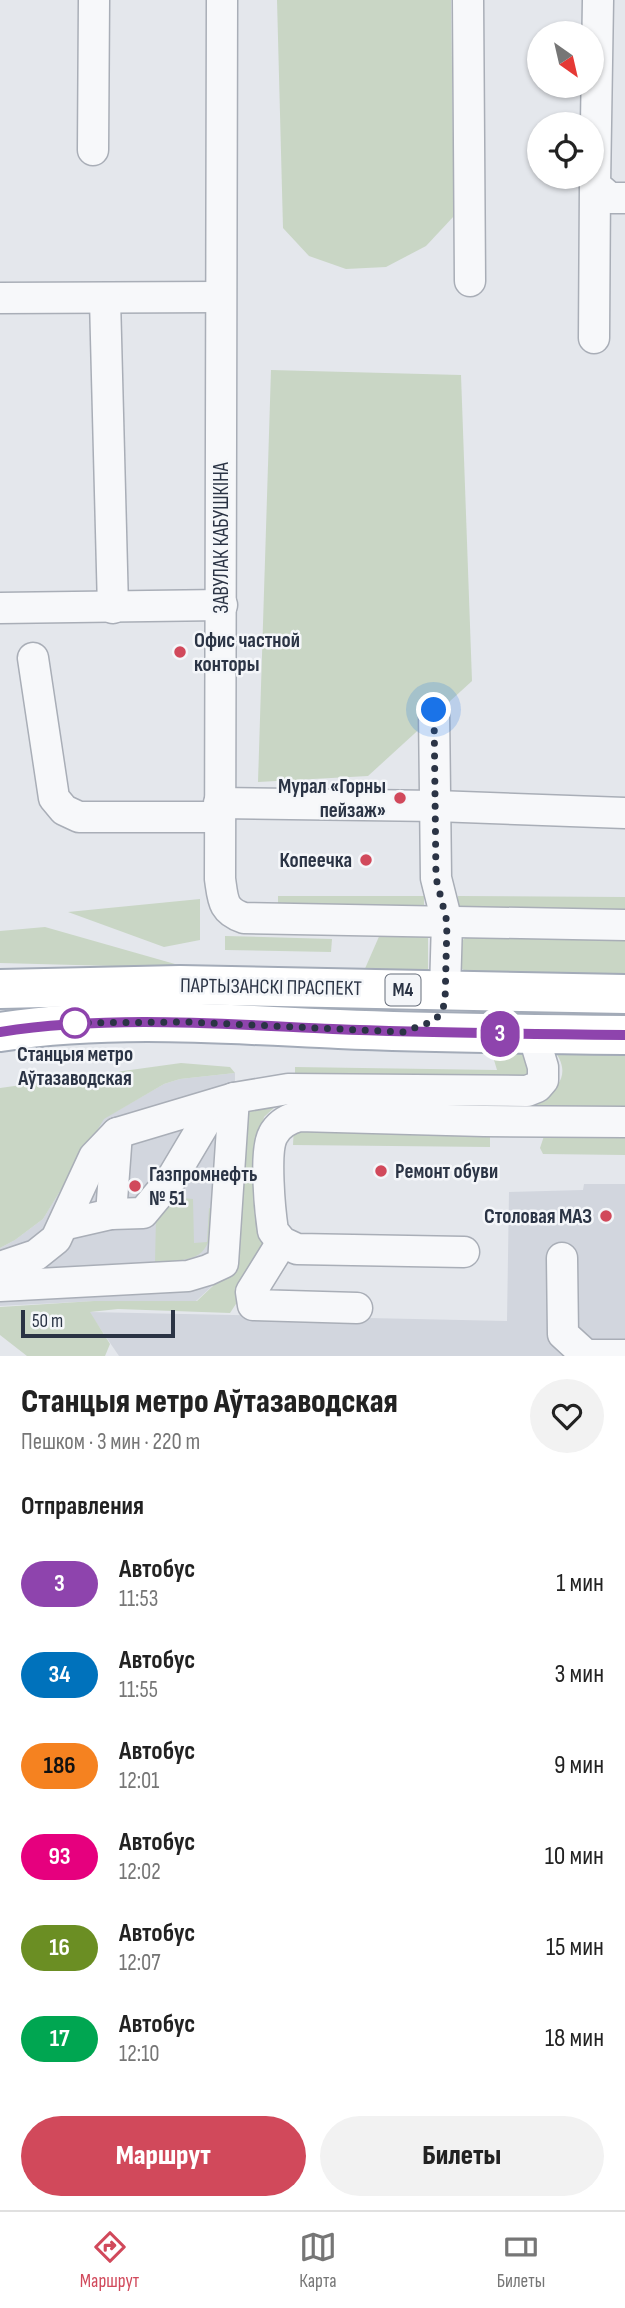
<!DOCTYPE html>
<html lang="ru">
<meta charset="utf-8">
<style>
:root{--surface:#fff;--page:#f2f2f2;--text:#222;--muted:#767676;--line:#e0e0e0;--accent:#d1495b}
body{margin:0;font-family:"Sofia Sans Condensed",sans-serif;background:var(--page);color:var(--text);height:100vh;display:flex;flex-direction:column;font-size:26px;white-space:nowrap}
*{box-sizing:border-box;margin:0}
p{font-size:23px;color:var(--muted)}
.icon{flex:none;width:38px;height:38px;fill:none;stroke:currentColor;stroke-width:2;stroke-linecap:round;stroke-linejoin:round}
.map{position:relative;height:1356px;overflow:hidden}
.panel{display:flex;flex-direction:column;background:var(--surface);flex:1}
.panel>*{flex:none}
.badge{padding:0 14px;border-radius:23px;font-size:24px;line-height:46px}
.needle{width:46px;rotate:146deg}
.controls{position:absolute;left:527px;top:21px;display:grid;gap:14px}
.controls a{display:grid;place-items:center;width:77px;height:77px;border-radius:50%;background:var(--surface);box-shadow:0 2px 5px #0004;font-size:35px}
.scale{position:absolute;left:21px;bottom:18px;width:154px;box-sizing:border-box;padding-left:7px;border:4px solid #2b3445;border-top:0;font-size:19px;line-height:24px;white-space:nowrap;color:#2b3445;-webkit-text-stroke:5px #f4f6f9;paint-order:stroke}
.you{position:absolute;width:35px;height:35px;margin:-18px;border:5px solid #fff;border-radius:50%;background:#1a73e8;box-shadow:0 0 0 10px #1a73e833}
.map>.badge{position:absolute;translate:-50% -50%;box-shadow:0 0 0 4px #fff}
h2{padding:0 21px;font-size:26px;line-height:63px}
.round{display:grid;place-items:center;flex:none;width:74px;height:74px;border-radius:37px;background:var(--page)}
.head{display:flex;align-items:center;justify-content:space-between;height:119px;padding:0 21px}
h1{font-size:33px;font-weight:800;line-height:52px}
.cta{display:flex;gap:14px;margin-top:auto;padding:14px 21px}
.cta a{flex:1;height:80px;border-radius:42px;background:var(--accent);color:#fff;font-size:28px;font-weight:800;line-height:80px;text-align:center}
.cta a+a{background:var(--page);color:var(--text)}
ul{padding:0;list-style:none}
li{display:flex;align-items:center;gap:21px;height:91px;padding:0 21px}
li div{flex:1}
li b{display:block;font-size:26px}
li em{font-style:normal}
li .badge{min-width:77px;font-weight:700;text-align:center}
.tab-bar{display:flex;justify-content:space-around;align-items:center;height:98px;border-top:2px solid var(--line);background:var(--surface);font-size:19px;color:var(--muted)}
.tab-bar a{display:grid;justify-items:center;gap:4px}
.tab-bar .current{color:var(--accent)}
.map>svg:first-child{display:block}
.built{fill:#d2d6de}
.green{fill:#c9d6c5}
.lines{fill:none;stroke-linecap:round;stroke-linejoin:round}
.minor-casing{stroke:#a9aeb7;stroke-width:33}
.major-casing{stroke:#a3abb8;stroke-width:42}
.minor{stroke:#f7f8fa;stroke-width:30}
.major{stroke:#fff;stroke-width:38}
.line-casing{stroke:#fff;stroke-width:16}
.line{stroke:#8e44ad;stroke-width:10}
.walk{stroke:#2b3445;stroke-width:7;stroke-dasharray:0 12.6}
.poi-dot{fill:#d1495b;stroke:#f4f6f9;stroke-width:2.5}
.stop-dot{fill:#fff;stroke:#8e44ad;stroke-width:3.5}
.labels{text-anchor:middle;dominant-baseline:central;stroke-width:5;stroke-linejoin:round;paint-order:stroke}
.shield{fill:#f4f6f9;stroke:#676e7b;stroke-width:2}
.shield-label{font-size:19px;font-weight:bold;fill:#2b3445}
.street-label{font-size:21px;fill:#2b3445;stroke:#f4f6f9}
.poi-label{font-size:21px;font-weight:bold;fill:#2b3445;stroke:#f4f6f9;text-anchor:start}
.stop-label{font-size:21px;font-weight:bold;fill:#2b3445;stroke:#f4f6f9}
</style>
<div class="map">
<svg width="625" height="1356" viewBox="0 0 625 1356">
<rect width="100%" height="100%" fill="#e4e7ec"/>
<!-- built -->
<g class="built">
<path d="M235,1073V1265L196,1301H96L0,1306V1248L15,1240L43,1219L103,1119L164,1084L180,1079Z"/>
<path d="M584,1184H625V1356H119L89,1312L507,1321L509,1192L583,1190Z"/>
</g>
<!-- green -->
<g class="green">
<path d="M277,0H451L454,216L426,246L386,267L346,269L309,256L283,228Z"/>
<path d="M271,370L461,375L472,681L368,776L258,782Z"/>
<rect x="278" y="896" width="146" height="17"/>
<path d="M458,896L625,897V915L458,914Z"/>
<path d="M200,899V940L164,947L68,912Z"/>
<path d="M45,927L189,968L0,963V931Z"/>
<path d="M381,932H428V973L360,980Z"/>
<path d="M472,932L625,934V979L473,977L457,965V945Z"/>
<path d="M225,936L332,939L331,952L225,950Z"/>
<path d="M549,1044L625,1046V1110L502,1108V1101H543C565,1081 570,1068 549,1044Z"/>
<path d="M491,1050L521,1051L531,1069L527,1078L295,1080V1067L497,1070Z"/>
<path d="M181,1063L230,1067L235,1073L180,1079L164,1084L104,1119L43,1219L15,1240L0,1248V1088Z"/>
<path d="M271,1104L277,1105L264,1117L260,1136L279,1171L259,1269L230,1313L118,1309L90,1312L110,1344L105,1356H27L0,1335V1307L94,1301H197L235,1265L248,1112Z"/>
<path d="M294,1125L490,1128V1147L293,1145Z"/>
<path d="M544,1136L625,1137V1155L543,1154L540,1148Z"/>
<path d="M173,1197L193,1199L194,1243L207,1242L209,1208L215,1210C209,1258 202,1260 155,1262L156,1218L164,1211Z"/>
</g>
<g class="lines">
<!-- minor casing -->
<g class="minor-casing">
<g id="minor">
<path d="M222,0L220,879C223,899 222,911 244,918L625,925"/>
<path d="M468,0L470,281"/>
<path d="M598,0L595,185L610,198H625"/>
<path d="M93,150L94,0"/>
<path d="M0,298L219,297"/>
<path d="M105,299L113,608"/>
<path d="M594,338L595,185"/>
<path d="M0,608L222,605"/>
<path d="M33,658L54,798L64,810L79,817H220"/>
<path d="M434,710L436,878L447,922L445,991"/>
<path d="M219,803L436,806L625,813"/>
<path d="M111,1214L117,1133"/>
<path d="M63,1225L111,1214L143,1213L172,1178L216,1104"/>
<path d="M282,1242L251,1292L253,1305L357,1308"/>
<path d="M464,1252L297,1249L282,1242L273,1231C270,1211 264,1151 273,1135C278,1125 288,1119 299,1116L484,1121L625,1122"/>
<path d="M562,1258L563,1334L586,1355H625"/>
<path d="M0,1267L36,1255L56,1239L94,1157L117,1133L234,1098L288,1089L527,1091L537,1087L543,1080V1067L533,1034"/>
<path d="M0,1286L188,1276L208,1270L223,1263L234,1098"/>
</g>
</g>
<!-- major casing -->
<g class="major-casing">
<g id="major">
<path d="M0,989L180,985L625,994"/>
<path d="M0,1032C112,1015 226,1024 339,1029C434,1033 530,1034 625,1035"/>
</g>
</g>
<!-- minor -->
<use href="#minor" class="minor"/>
<!-- major -->
<use href="#major" class="major"/>
</g>
<g class="lines">
<!-- line casing -->
<g class="line-casing">
<path id="line" d="M0,1032C110,1015 222,1024 333,1029C431,1033 528,1034 625,1035"/>
</g>
<!-- line -->
<use href="#line" class="line"/>
<!-- walk -->
<path class="walk" d="M75,1023H69L187,1022L403,1032L428,1023L439,1016L445,1003L447,922L436,878L434,710"/>
</g>
<!-- markers -->
<g class="poi-dot">
<circle cx="180" cy="652" r="7"/>
<circle cx="400" cy="798" r="7"/>
<circle cx="366" cy="860" r="7"/>
<circle cx="381" cy="1171" r="7"/>
<circle cx="135" cy="1186" r="7"/>
<circle cx="606" cy="1216" r="7"/>
</g>
<circle class="stop-dot" cx="75" cy="1023" r="14"/>
<g class="labels">
<!-- shield labels -->
<rect class="shield" x="385.5" y="974.5" width="35" height="31" rx="5"/>
<g class="shield-label">
<text x="403" y="990">М4</text>
</g>
<!-- street labels -->
<g class="street-label">
<text transform="translate(221 538) rotate(-90)">ЗАВУЛАК КАБУШКІНА</text>
<text transform="translate(271 987) rotate(1)">ПАРТЫЗАНСКІ ПРАСПЕКТ</text>
</g>
<!-- poi labels -->
<g class="poi-label">
<text x="194" y="640">Офис частной<tspan x="194" dy="24">конторы</tspan></text>
<text x="386" y="786" text-anchor="end">Мурал «Горны<tspan x="386" dy="24">пейзаж»</tspan></text>
<text x="352" y="860" text-anchor="end">Копеечка</text>
<text x="395" y="1171">Ремонт обуви</text>
<text x="149" y="1174">Газпромнефть<tspan x="149" dy="24">№ 51</tspan></text>
<text x="592" y="1216" text-anchor="end">Столовая МАЗ</text>
</g>
<!-- stop labels -->
<g class="stop-label">
<text x="75" y="1054">Станцыя метро<tspan x="75" dy="24">Аўтазаводская</tspan></text>
</g>
</g>
</svg>
<div class="controls">
<a><svg class="needle" viewBox="-14 -14 28 28"><path d="M0-13l5 13h-10z" fill="#e53935"/><path d="M0 13l5-13h-10z" fill="#767676"/></svg></a>
<a><svg class="icon" aria-label="locate" viewBox="0 0 24 24"><circle cx="12" cy="12" r="6"/><path d="M12 2v4M12 18v4M2 12h4M18 12h4"/></svg></a>
</div>
<div class="scale">50 m</div>
<div class="you" style="left:434px;top:710px"></div>
<b class="badge" style="left:500px;top:1034px;background:#8e44ad;color:#fff">3</b>
</div>
<section class="panel">
<div class="head"><div><h1>Станцыя метро Аўтазаводская</h1><p>Пешком · 3 мин · 220 m</p></div><a class="round"><svg class="icon" aria-label="heart" viewBox="0 0 24 24"><path d="M12 20l-8-8c-3-5 5-10 8-4 3-6 11-1 8 4z"/></svg></a></div>
<h2>Отправления</h2>
<ul>
<li><span class="badge" style="background:#8e44ad;color:#fff">3</span><div><b>Автобус</b><p>11:53</p></div><em>1 мин</em></li>
<li><span class="badge" style="background:#0072bc;color:#fff">34</span><div><b>Автобус</b><p>11:55</p></div><em>3 мин</em></li>
<li><span class="badge" style="background:#f58220;color:#111">186</span><div><b>Автобус</b><p>12:01</p></div><em>9 мин</em></li>
<li><span class="badge" style="background:#e6007e;color:#fff">93</span><div><b>Автобус</b><p>12:02</p></div><em>10 мин</em></li>
<li><span class="badge" style="background:#6b8e23;color:#fff">16</span><div><b>Автобус</b><p>12:07</p></div><em>15 мин</em></li>
<li><span class="badge" style="background:#00a651;color:#fff">17</span><div><b>Автобус</b><p>12:10</p></div><em>18 мин</em></li>
</ul>
<div class="cta"><a>Маршрут</a><a>Билеты</a></div>
</section>
<nav class="tab-bar">
<a class="current"><svg class="icon" aria-label="directions" viewBox="0 0 24 24"><path d="M12 3l9 9-9 9-9-9zM9 14v-3h6M13 9l2 2-2 2"/></svg>Маршрут</a>
<a><svg class="icon" aria-label="map" viewBox="0 0 24 24"><path d="M3 6l6-2 6 2 6-2v14l-6 2-6-2-6 2zM9 4v14M15 6v14"/></svg>Карта</a>
<a><svg class="icon" aria-label="tickets" viewBox="0 0 24 24"><path d="M3 7h18v10H3zM15 7v10"/></svg>Билеты</a>
</nav>
